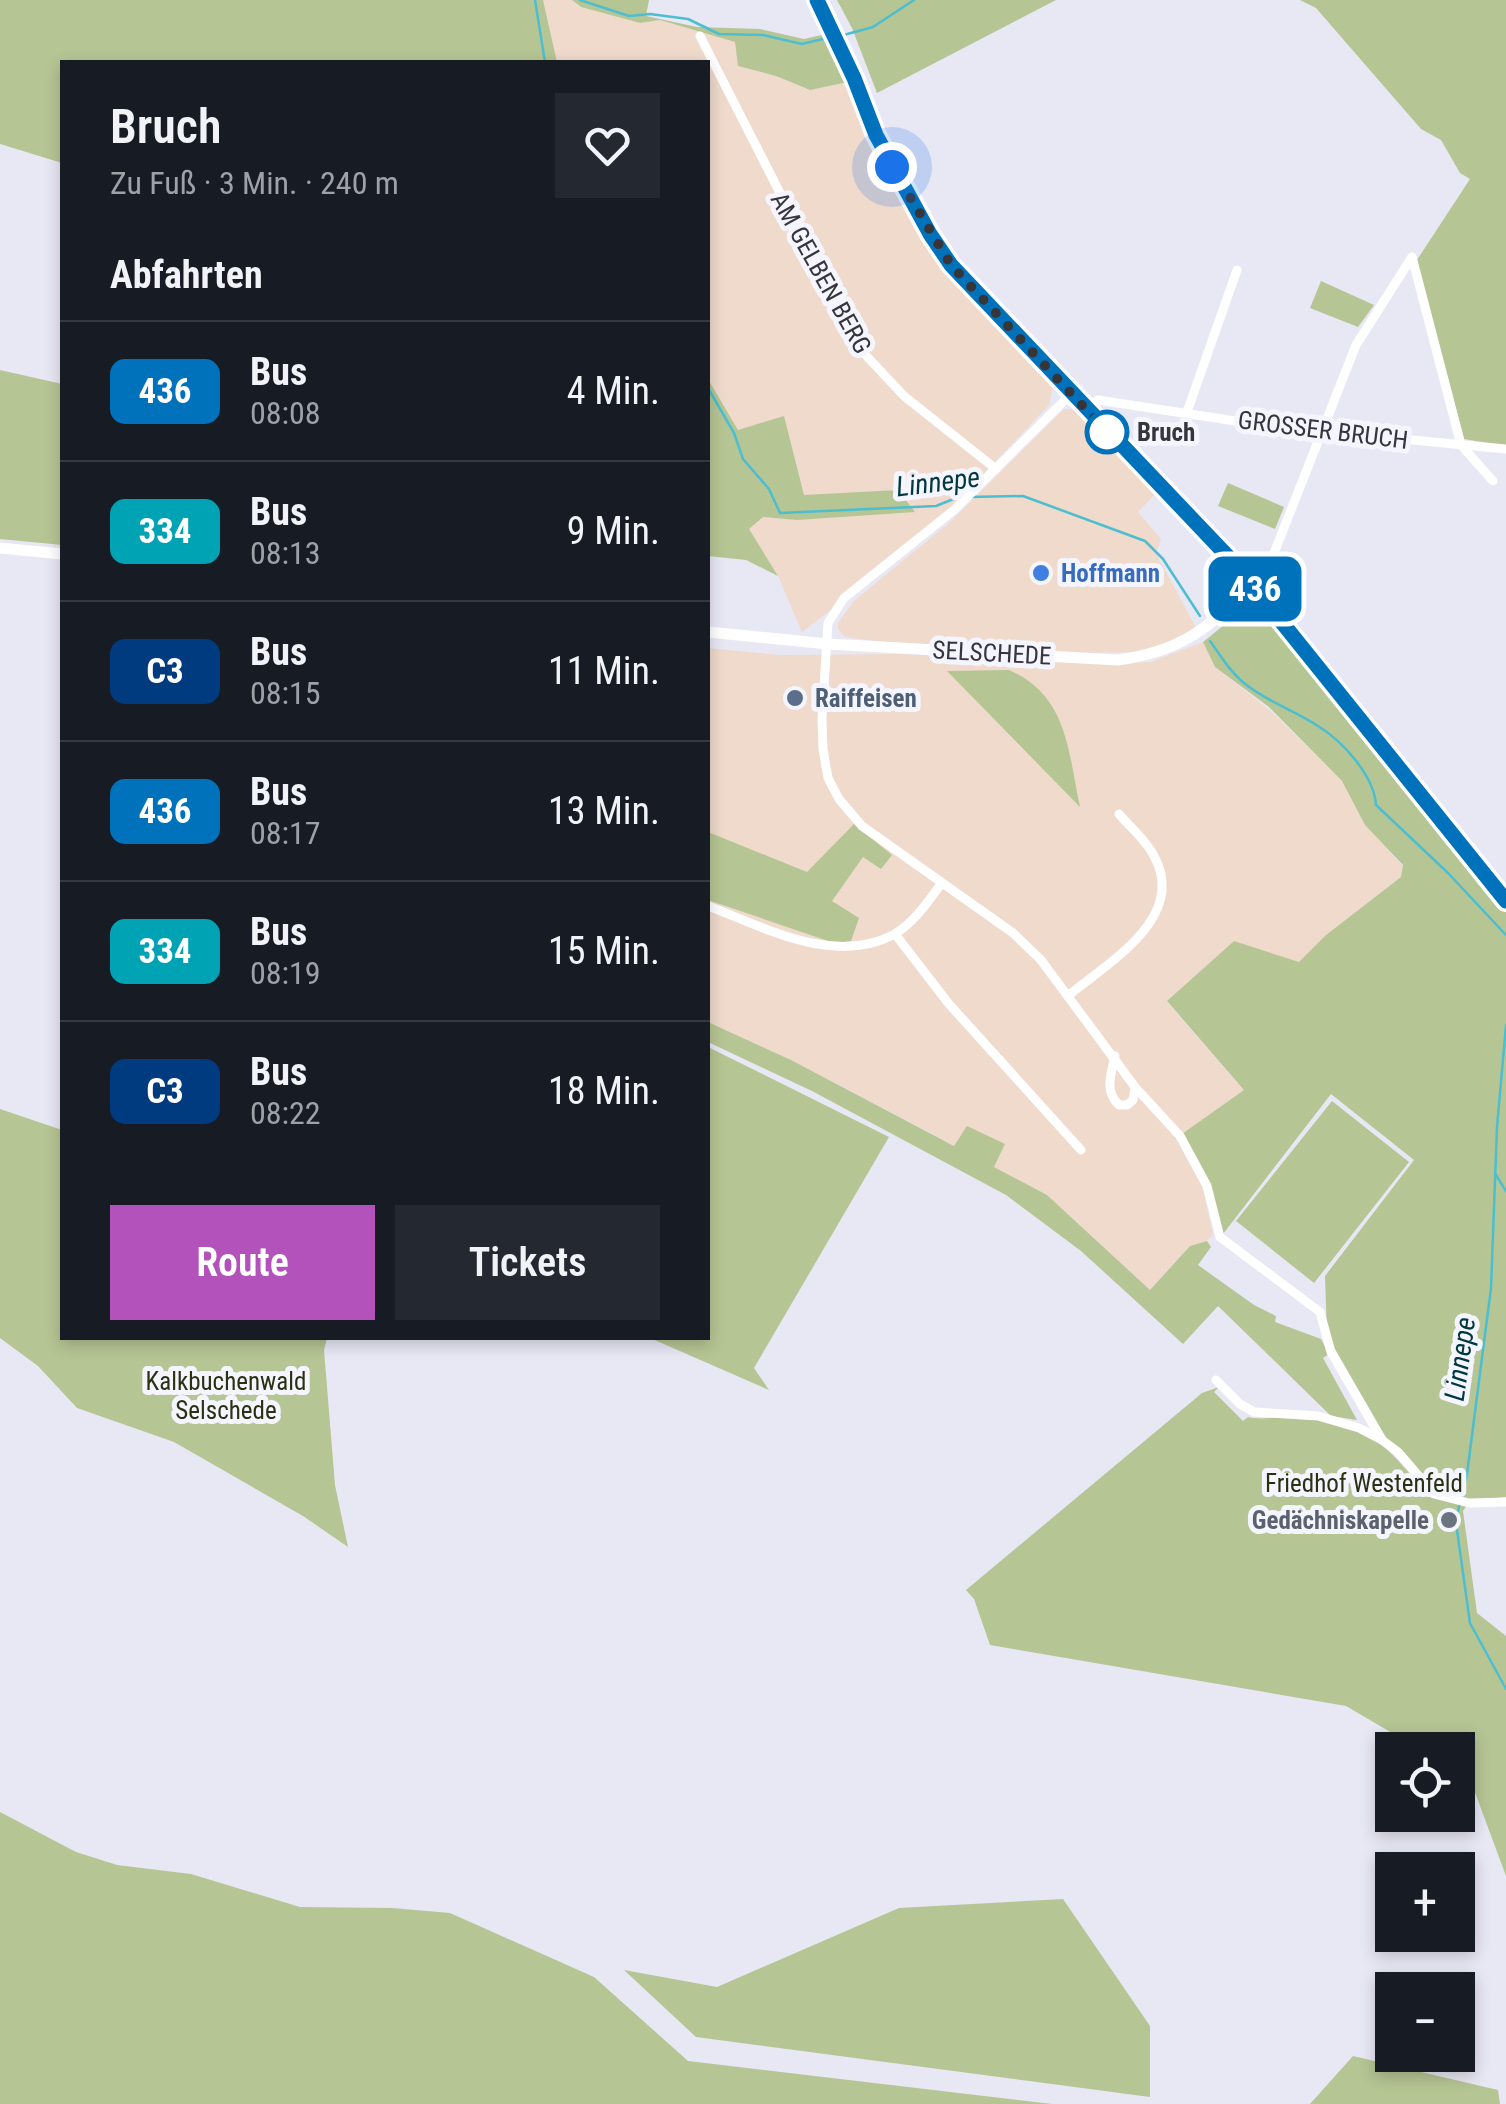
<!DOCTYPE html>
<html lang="de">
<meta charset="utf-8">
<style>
:root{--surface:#171b24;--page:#242831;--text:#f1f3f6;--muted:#9ea1a6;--line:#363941;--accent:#b252ba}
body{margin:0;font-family:"Roboto Condensed",sans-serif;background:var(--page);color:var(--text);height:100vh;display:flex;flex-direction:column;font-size:38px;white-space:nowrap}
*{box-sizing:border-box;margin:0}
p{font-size:32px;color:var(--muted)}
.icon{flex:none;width:55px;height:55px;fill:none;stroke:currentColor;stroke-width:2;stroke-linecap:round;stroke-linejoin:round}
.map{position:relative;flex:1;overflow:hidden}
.drawer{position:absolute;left:60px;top:60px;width:650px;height:1280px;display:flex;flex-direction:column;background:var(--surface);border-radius:0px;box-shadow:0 5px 15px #0003}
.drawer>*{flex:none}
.badge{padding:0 20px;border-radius:15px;font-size:35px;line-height:65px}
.tools{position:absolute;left:1375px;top:1732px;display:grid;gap:20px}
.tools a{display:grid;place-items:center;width:100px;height:100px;border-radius:0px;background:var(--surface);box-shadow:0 5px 15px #0003;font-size:50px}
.you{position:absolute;width:50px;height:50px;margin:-25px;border:8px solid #fff;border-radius:50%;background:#1a73e8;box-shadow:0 0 0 15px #1a73e833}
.map>.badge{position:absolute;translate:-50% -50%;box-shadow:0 0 0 5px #fff}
h2{padding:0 50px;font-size:38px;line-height:90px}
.round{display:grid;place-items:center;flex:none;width:105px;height:105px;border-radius:0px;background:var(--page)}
.head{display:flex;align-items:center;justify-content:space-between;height:170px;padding:0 50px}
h1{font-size:48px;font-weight:600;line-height:75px}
.action{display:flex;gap:20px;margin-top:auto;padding:20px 50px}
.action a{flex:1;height:115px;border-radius:0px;background:var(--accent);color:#fff;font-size:40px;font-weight:600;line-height:115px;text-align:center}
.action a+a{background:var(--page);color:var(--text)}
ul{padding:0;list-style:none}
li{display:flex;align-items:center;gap:30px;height:140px;padding:0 50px;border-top:2px solid var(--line)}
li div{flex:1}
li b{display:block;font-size:38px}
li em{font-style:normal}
li .badge{min-width:110px;font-weight:700;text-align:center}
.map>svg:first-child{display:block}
.industrial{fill:#efdacc}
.green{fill:#b6c594}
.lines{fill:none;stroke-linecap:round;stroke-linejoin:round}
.stream{stroke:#4dbed0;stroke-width:2.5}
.minor{stroke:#fff;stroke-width:9}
.tertiary{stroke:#fff;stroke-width:11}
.secondary{stroke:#fff;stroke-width:12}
.line-casing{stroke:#fff;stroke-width:22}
.line{stroke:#0072bc;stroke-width:15}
.walk{stroke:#36353a;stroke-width:10;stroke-dasharray:0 18}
.stop-dot{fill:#fff;stroke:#0072bc;stroke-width:5}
.shop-dot{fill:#3f7fe0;stroke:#f5f5ff;stroke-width:4}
.service-dot{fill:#5c6f8a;stroke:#f5f5ff;stroke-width:4}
.worship-dot{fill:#6b7280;stroke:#f5f5ff;stroke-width:4}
.labels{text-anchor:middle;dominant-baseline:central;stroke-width:10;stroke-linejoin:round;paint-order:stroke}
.street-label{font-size:25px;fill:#36353a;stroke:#f5f5ff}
.stop-label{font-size:25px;font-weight:bold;fill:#36353a;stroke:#f5f5ff;text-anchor:start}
.shop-label{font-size:25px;font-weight:bold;fill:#366cbe;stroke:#f5f5ff;text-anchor:start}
.service-label{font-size:25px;font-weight:bold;fill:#4e5e75;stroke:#f5f5ff;text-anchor:start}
.park-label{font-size:25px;fill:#283110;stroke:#f5f5ff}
.worship-label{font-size:25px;font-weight:bold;fill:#5b616d;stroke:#f5f5ff;text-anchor:end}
.water-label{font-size:28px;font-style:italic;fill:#00383f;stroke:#f5f5ff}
</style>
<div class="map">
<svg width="1506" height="2104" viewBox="0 0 1506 2104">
<rect width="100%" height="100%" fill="#e8e7f4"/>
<!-- industrial -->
<g class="industrial">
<path d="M543,0H572L581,7L640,23L660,20L735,42L739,66L776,76L809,90L848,82L870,145L940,266L1053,386L1049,405L920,541L802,632L778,576L748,529L763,517L797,520L898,490L804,496L784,417L738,430L708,379V62H557Z"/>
<path d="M1064,409H1072L1082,415L1156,493L1138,512L1161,539L1156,553L1196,628L1164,644L1135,652L1074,653L883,642L845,637L838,629V623L854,601L949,523Z"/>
<path d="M1203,642L1215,667L1272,712L1342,781L1365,825L1403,866L1401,877L1326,935L1299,963L1234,941L1167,1002L1244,1090L1183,1134L1202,1185L1213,1234L1207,1241L1190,1246L1150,1290L1047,1195L994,1167L1005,1144L955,1146L791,1060L708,1022V648L780,655L900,654L1114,663L1151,662Z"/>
</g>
<!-- green -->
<g class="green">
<path d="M0,0H543L557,62H62V163L0,144Z"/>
<path d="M572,0H649L646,16L697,27L760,29L804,39L826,34L848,82L810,90L776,76L738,66L735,42L660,20L640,23L581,7Z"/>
<path d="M837,0H1056L877,93L852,28Z"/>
<path d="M1300,0H1506V446L1464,439L1417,260L1470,179L1460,173L1441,140L1421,129L1316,8Z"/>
<path d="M1321,281L1374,305L1358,327L1310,308Z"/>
<path d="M0,370L62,384V545L0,539Z"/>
<path d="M708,379L738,430L784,416L804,495L898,490L915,512L797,520L763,517L749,529L778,576L746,560L708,556Z"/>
<path d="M1228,483L1284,507L1275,529L1218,506Z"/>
<path d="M1255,607L1273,620L1506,912V1497L1469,1501L1438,1492L1388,1441L1327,1335L1325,1276L1414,1160L1331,1094L1223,1234L1182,1134L1244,1090L1167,1001L1234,941L1299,962L1326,935L1401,877L1403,865L1365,825L1342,781L1269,707L1215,667L1203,642L1244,609Z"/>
<path d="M1009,670C1068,696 1068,751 1080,807L947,671Z"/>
<path d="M854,824L892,855L881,869L863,857L832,901L859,918L851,941L834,943L708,900V832L807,872Z"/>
<path d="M708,1022L791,1060L954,1146L967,1126L1005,1144L994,1167L1047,1195L1150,1290L1190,1246L1207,1241L1211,1247L1198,1265L1254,1305L1276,1316L1275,1322L1321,1339L1329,1354L1323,1358L1357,1420L1331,1416L1218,1306L1183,1344L1081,1251L1006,1195L812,1091L708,1042Z"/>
<path d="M708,1047L889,1137L754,1368L769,1390L650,1338H708Z"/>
<path d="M1332,1101L1409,1162L1314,1283L1236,1221Z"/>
<path d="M0,1109L62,1130V1338H327L324,1350L335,1485L348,1547L303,1516L174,1442L77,1408L38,1366L0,1338Z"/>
<path d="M1219,1387L1214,1392L1243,1421L1248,1417C1265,1421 1284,1415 1302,1416C1318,1417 1340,1423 1355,1429C1408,1451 1408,1497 1467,1505L1463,1511L1477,1613L1506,1636V1876L1470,1779L1458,1772V1750H1421L1346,1706L990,1645L974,1599L966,1590L1202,1393Z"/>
<path d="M0,1812L76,1852L117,1865L191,1874L300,1907L392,1908L450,1913L594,1977L688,2061L1052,2104H0Z"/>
<path d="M1063,1899L1150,2026V2097L696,2037L624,1970L717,1987L899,1908Z"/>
<path d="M1353,2056L1498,2090L1500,2104H1310Z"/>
</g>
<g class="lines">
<!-- stream -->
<g class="stream">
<path d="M535,0L545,62"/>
<path d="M580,0L629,16L650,14L688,19L719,34L763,35L802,44L827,38"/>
<path d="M840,36L873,27L914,0"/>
<path d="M708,388L734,433L743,459L769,489L780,513L936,506L961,496"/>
<path d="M969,497L1023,496L1145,541L1163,559L1200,616"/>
<path d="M1210,641C1221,656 1230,672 1244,683C1267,702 1294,710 1318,726C1342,741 1374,775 1376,805L1448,873L1506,935"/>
<path d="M1496,1175L1506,1191"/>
<path d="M1461,1498L1467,1474L1491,1288L1497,1127L1506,1025"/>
<path d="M1459,1506L1456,1523L1470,1623L1506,1689"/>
</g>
<!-- minor -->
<g class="minor">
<path d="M700,36L859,348L904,396L996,469"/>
<path d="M1412,257L1461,445L1493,481"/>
<path d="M1071,394L954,510L844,598L828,623L822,719L823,749L828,778L839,799L862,826L1013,933L1041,960L1135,1087L1180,1136L1207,1186L1220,1237L1320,1312L1331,1352L1382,1440"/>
<path d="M1084,408L1098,400L1268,426L1506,449"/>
<path d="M1187,412L1237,270"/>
<path d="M1253,586L1267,571L1356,345L1412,257"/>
<path d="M708,906C764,927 833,966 893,935C913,924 928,902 941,884"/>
<path d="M895,934L949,1004L1081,1150"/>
<path d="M1069,995C1109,962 1188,917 1154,856C1146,840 1130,827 1119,814"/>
<path d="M1115,1056C1111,1075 1104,1091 1119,1105H1127L1133,1100L1135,1088"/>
<path d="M1216,1380L1240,1404L1254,1412L1318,1416L1359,1428L1382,1440L1398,1452L1434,1494L1469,1503L1506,1502"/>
</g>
<!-- tertiary -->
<g class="tertiary">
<path d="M0,548L62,554"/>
<path d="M708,632L828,644L1118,660C1184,651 1206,628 1253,586"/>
</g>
<!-- secondary -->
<path class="secondary" d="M817,0L855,78L876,135L951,265L1235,564L1506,901"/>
</g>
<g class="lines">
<!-- line casing -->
<g class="line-casing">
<path id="line" d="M817,0L854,78L876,135L930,234L951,265L1235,564L1506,901"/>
</g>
<!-- line -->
<use href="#line" class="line"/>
<!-- walk -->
<path class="walk" d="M892,167L951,265L1107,432"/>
</g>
<!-- markers -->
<circle class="stop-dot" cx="1107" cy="432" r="20"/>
<circle class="shop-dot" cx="1041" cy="573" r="10"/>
<circle class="service-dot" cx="795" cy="698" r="10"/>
<circle class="worship-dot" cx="1449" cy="1520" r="10"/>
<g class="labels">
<!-- street labels -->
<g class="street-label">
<text transform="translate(821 273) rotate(61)">AM GELBEN BERG</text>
<text transform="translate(1323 430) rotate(7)">GROSSER BRUCH</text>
<text transform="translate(992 653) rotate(3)">SELSCHEDE</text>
</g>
<!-- stop labels -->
<g class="stop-label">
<text x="1137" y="432">Bruch</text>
</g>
<!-- shop labels -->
<g class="shop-label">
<text x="1061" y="573">Hoffmann</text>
</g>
<!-- service labels -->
<g class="service-label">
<text x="815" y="698">Raiffeisen</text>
</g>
<!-- park labels -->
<g class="park-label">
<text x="226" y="1381">Kalkbuchenwald<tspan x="226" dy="29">Selschede</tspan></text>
<text x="1364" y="1483">Friedhof Westenfeld</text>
</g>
<!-- worship labels -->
<g class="worship-label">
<text x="1429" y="1520">Gedächniskapelle</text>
</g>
<!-- water labels -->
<g class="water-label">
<text transform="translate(938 482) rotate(-7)">Linnepe</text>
<text transform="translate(1460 1359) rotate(-82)">Linnepe</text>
</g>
</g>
</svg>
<div class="tools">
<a><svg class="icon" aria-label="locate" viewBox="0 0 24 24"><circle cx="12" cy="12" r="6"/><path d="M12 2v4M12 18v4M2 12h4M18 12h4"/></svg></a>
<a>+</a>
<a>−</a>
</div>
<div class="you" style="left:892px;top:167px"></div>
<b class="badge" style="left:1255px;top:589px;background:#0072bc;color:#fff">436</b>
<section class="drawer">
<div class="head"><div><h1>Bruch</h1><p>Zu Fuß · 3 Min. · 240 m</p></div><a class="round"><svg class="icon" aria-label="heart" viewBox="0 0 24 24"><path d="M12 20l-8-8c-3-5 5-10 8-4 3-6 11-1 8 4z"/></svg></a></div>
<h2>Abfahrten</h2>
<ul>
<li><span class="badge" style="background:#0072bc;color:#fff">436</span><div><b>Bus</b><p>08:08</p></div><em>4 Min.</em></li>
<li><span class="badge" style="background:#00a3b4;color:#fff">334</span><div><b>Bus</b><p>08:13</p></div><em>9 Min.</em></li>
<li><span class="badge" style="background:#003b80;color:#fff">C3</span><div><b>Bus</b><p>08:15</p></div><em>11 Min.</em></li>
<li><span class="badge" style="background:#0072bc;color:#fff">436</span><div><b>Bus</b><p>08:17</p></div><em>13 Min.</em></li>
<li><span class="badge" style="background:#00a3b4;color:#fff">334</span><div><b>Bus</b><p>08:19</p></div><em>15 Min.</em></li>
<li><span class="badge" style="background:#003b80;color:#fff">C3</span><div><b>Bus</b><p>08:22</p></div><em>18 Min.</em></li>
</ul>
<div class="action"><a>Route</a><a>Tickets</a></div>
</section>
</div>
